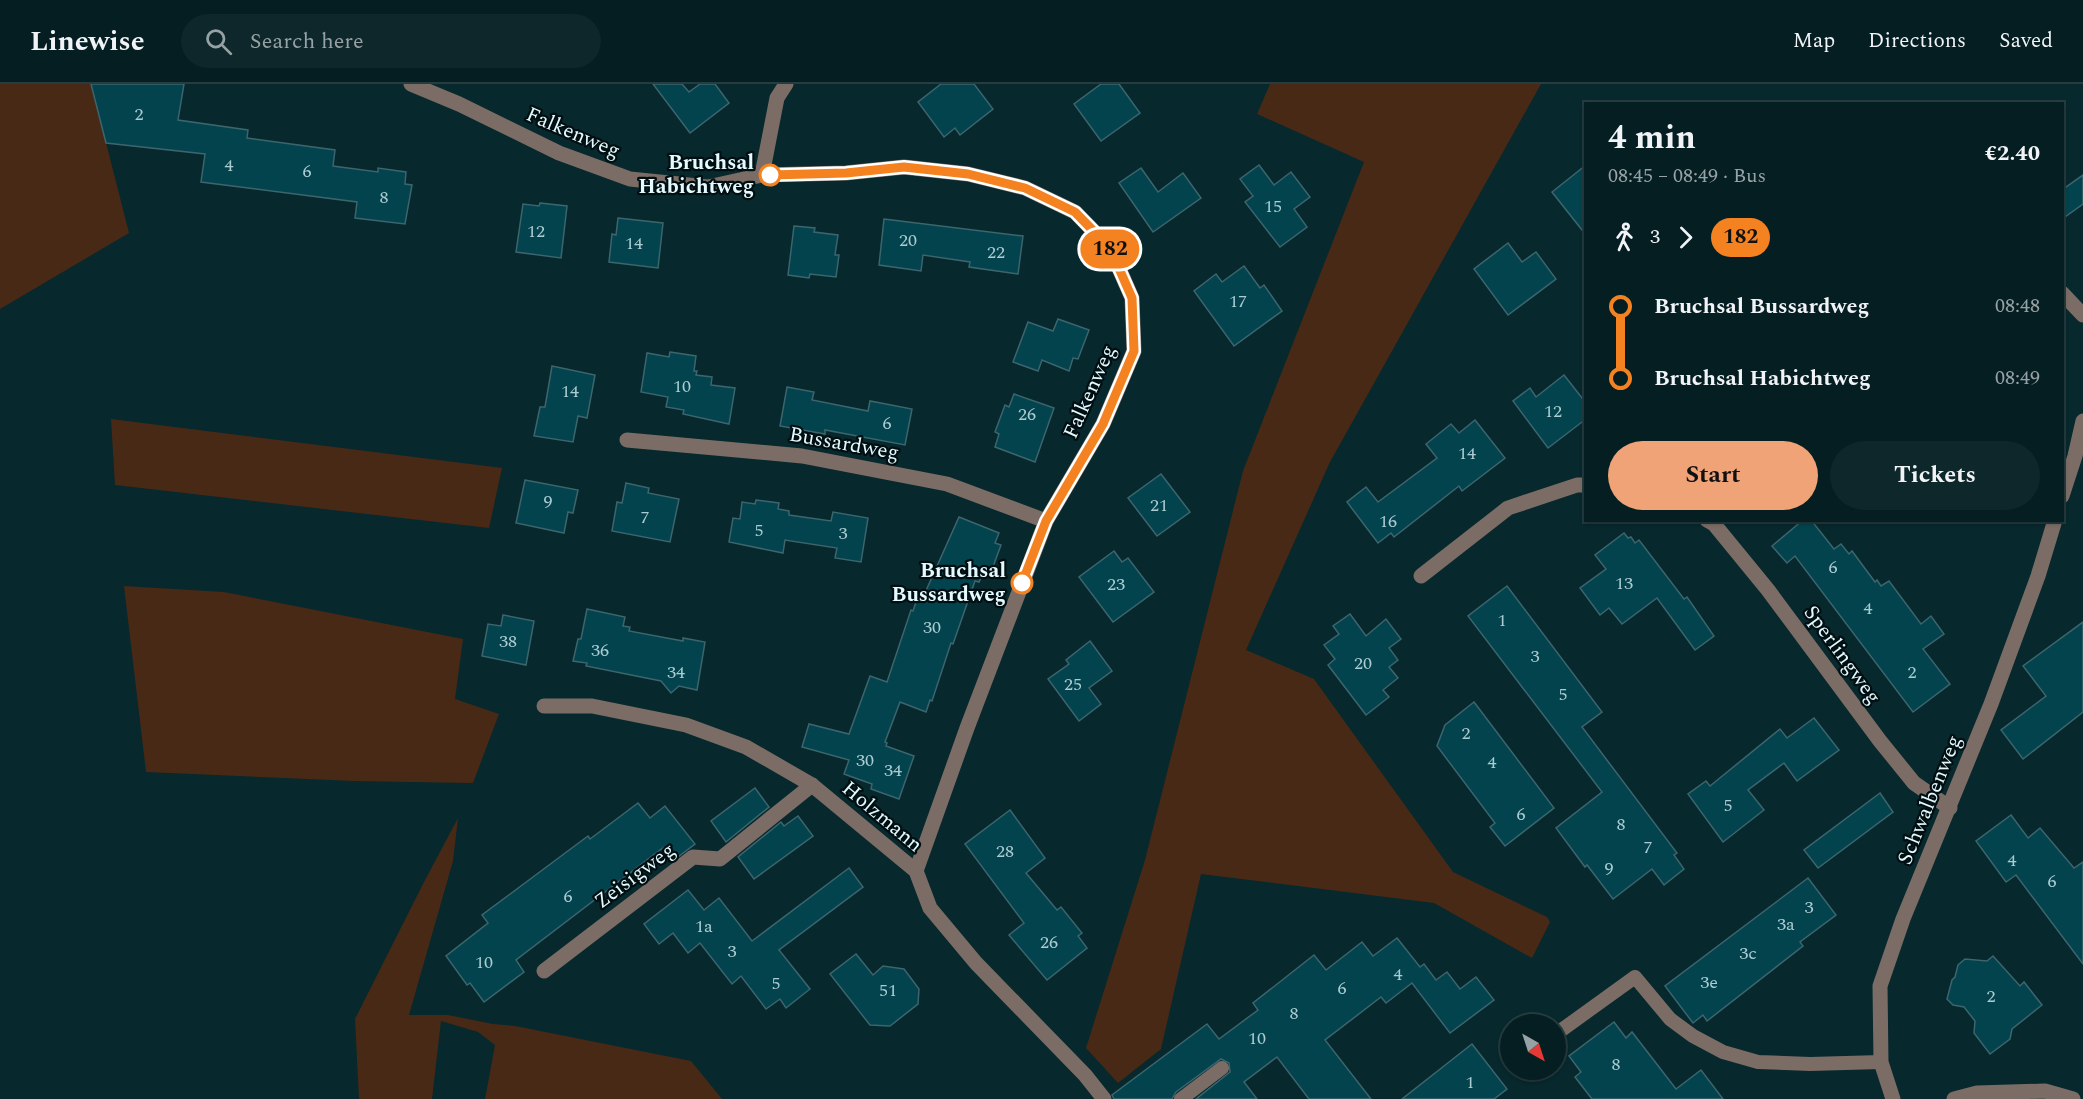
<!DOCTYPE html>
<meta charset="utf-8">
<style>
:root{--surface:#051e22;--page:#0e272a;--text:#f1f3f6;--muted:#97a2a5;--line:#263c40;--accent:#efa377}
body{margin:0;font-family:Spectral,serif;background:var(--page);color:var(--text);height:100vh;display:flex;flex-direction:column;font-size:22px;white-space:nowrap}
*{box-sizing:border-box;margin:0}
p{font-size:20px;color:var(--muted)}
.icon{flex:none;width:33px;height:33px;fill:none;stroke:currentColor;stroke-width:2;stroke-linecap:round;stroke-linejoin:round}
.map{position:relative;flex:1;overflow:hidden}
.side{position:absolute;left:1584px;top:18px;width:480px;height:420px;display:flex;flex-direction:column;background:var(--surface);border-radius:0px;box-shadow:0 2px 4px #0004,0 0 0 2px var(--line)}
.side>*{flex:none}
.badge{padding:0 12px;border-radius:20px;font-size:21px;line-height:39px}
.needle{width:39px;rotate:141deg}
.fabs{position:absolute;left:1500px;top:930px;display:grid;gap:12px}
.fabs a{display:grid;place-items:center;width:66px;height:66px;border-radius:50%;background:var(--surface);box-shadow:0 2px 4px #0004,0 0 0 2px var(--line);font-size:30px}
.map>.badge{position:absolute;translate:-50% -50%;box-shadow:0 0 0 3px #fff}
.legs{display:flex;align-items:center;gap:9px;height:66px;padding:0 24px;font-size:20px}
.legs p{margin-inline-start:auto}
.head{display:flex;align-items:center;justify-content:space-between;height:102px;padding:0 24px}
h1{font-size:33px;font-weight:700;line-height:45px}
.cta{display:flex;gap:12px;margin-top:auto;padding:12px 24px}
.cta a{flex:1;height:69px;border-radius:36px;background:var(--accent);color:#111;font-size:24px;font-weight:700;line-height:69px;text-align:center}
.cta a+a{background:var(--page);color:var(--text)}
ul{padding:0 24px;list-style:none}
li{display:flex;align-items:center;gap:21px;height:72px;font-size:22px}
li i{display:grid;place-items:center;width:9px;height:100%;margin:0 8px;background:currentColor}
li i::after{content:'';width:15px;height:15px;margin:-8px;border:4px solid;border-radius:50%;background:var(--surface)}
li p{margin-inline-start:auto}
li:first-child i{background:linear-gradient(#0000 50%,currentColor 0)}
li:last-child i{background:linear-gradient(currentColor 50%,#0000 0)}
header{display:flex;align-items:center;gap:36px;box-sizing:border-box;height:84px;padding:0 30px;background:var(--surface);border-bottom:2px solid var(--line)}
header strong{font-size:28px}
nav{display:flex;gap:33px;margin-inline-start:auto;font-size:21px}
.search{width:420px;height:54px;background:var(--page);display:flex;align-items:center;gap:15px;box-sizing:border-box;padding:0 21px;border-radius:33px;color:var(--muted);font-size:22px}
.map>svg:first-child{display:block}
.green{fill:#482915}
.building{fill:#03434d;stroke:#3c656d;stroke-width:1.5}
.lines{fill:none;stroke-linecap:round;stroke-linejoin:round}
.lane{stroke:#7b6d65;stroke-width:14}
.street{stroke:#7b6d65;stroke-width:15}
.line-1-casing{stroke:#fff;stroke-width:14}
.line-1{stroke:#f58220;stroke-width:9}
.stop-1-dot{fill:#fff;stroke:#f58220;stroke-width:3}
.labels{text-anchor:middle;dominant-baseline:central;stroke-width:4.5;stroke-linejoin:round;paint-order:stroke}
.number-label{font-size:18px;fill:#acccd2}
.street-label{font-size:21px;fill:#e4fafe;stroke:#010f12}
.stop-label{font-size:21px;font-weight:bold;fill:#e4fafe;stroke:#010f12;text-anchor:end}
</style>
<header>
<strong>Linewise</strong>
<div class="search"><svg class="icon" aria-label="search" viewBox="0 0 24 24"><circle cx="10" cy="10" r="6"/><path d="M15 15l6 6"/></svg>Search here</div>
<nav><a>Map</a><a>Directions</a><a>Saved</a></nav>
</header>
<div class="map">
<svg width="2083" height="1015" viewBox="0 0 2083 1015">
<rect width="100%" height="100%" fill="#07282d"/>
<!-- green -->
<g class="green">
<path d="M0,0H91L129,149L0,225Z"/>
<path d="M1270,0H1541L1330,378L1246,566L1314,595L1453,788L1547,833L1550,838L1532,874L1434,819L1201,790L1161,965L1118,999L1086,964L1145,776L1243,387L1364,78L1257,30Z"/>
<path d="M111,335L502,384L489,444L115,401Z"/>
<path d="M124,502L224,508L463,555L455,615L499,630L473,699L354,697L146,688Z"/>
<path d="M458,734L453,777L409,931H448L493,940L515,942L691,977L722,1015H485L495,961L478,948L441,937L432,1015H359L355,935L424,798Z"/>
</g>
<!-- building -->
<g class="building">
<path d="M91,0H184L178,36L248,46L247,54L335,66L333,82L378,88V84L406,88L405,100L412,101L405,140L355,134L357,118L201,98L205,70L106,59Z"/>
<path d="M653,0H682L689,8L700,0H715L729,19L690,49Z"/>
<path d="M941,0H974L993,25L960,51L955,44L944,53L918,18Z"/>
<path d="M1101,0H1119L1140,29L1101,57L1074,20Z"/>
<path d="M1259,81L1274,101L1291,88L1310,113L1294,125L1307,143L1280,163L1245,118L1253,112L1240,95Z"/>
<path d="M1586,81V151L1552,108Z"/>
<path d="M1141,84L1158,108L1183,89L1201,114L1153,148L1119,99Z"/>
<path d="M2083,91V120L2062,135V106Z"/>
<path d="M540,119L567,122L561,174L516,168L523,120L539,122Z"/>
<path d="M618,134L663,139L658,184L609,178L612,150L616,151Z"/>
<path d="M884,135L1023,152L1018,190L969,183L970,178L923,171L921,187L879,181Z"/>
<path d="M794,142L815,144L814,148L838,151L835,171H839L836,193L810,190L809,194L788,191Z"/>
<path d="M1508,159L1522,178L1536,168L1556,195L1508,231L1474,185Z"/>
<path d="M1244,182L1260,204L1264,201L1282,227L1234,262L1194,207L1216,190L1222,198Z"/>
<path d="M1058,235L1089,246L1078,275L1073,274L1069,287L1042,276L1038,287L1013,278L1028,238L1053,247Z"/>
<path d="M670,268L696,272L694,287H697L696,291L712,293L711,301L735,304L729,340L683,330L684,326L666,323L668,313L641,308L647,269L669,273Z"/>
<path d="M552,282L595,291L587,334L578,332L573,358L534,352L540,323H545Z"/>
<path d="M1564,291L1586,319V335L1548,364L1513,317L1530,304L1536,313Z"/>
<path d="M787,303L814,308L812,316L868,327L870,317L912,325L905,361L825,346V350L780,342Z"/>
<path d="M1014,310L1054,324L1035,378L995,363L999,350L995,348L1005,321L1009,323Z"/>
<path d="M1475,336L1505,374L1462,407L1459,402L1394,453L1391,449L1378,459L1347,418L1366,403L1378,418L1437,374L1426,360L1451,340L1459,349Z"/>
<path d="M1161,390L1190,428L1157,452L1128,414Z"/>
<path d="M525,396L578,406L573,429L568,428L564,449L516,439Z"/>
<path d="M626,399L649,404L648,409L679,415L670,458L612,447L617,418L622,419Z"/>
<path d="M756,416L779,419L778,425L789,427V431L831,437L833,428L868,434L861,478L835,474L837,464L785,456L783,469L729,458L733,434L740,435L742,418L755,420Z"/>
<path d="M959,433L999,449L995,459L1001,461L990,491L983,489L979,498L975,497L953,560L951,559L932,617L930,616L926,628L900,618L885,658L887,659L886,662L914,672L899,715L871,705L872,700L844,690L849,676L802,663L809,640L849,650L870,592L887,598L911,526L913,527L919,509L924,511Z"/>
<path d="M1803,436H1811L1834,465L1841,460L1849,470L1852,467L1875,498L1877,496L1881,502L1889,497L1921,540L1931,532L1944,550L1923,565L1950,600L1913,628L1795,472L1787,479L1772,462Z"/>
<path d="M1624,449L1628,454L1631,453L1635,459L1639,456L1684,515L1687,513L1714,552L1695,566L1657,514L1622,540L1609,524L1600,531L1580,504L1606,485L1595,471Z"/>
<path d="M1114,467L1122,478L1128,474L1154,508L1113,538L1079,493Z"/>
<path d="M1507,502L1602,628L1582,643L1677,769L1674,771L1684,785L1664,801L1652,785L1613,815L1587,781L1585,783L1556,744L1602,708L1468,532Z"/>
<path d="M587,525L625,533L623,542L630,543L629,547L683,557V554L705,558L697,606L679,602L671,609L661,597L586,582L587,579L573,577L578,555H581Z"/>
<path d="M1350,530L1366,552L1386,535L1401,555L1389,564L1398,576L1389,583L1398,594L1383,606L1389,613L1366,631L1328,581L1335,575L1324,561L1339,550L1333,542Z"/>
<path d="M503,531L534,537L526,581L482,572L488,540L501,542Z"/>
<path d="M2083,538V628L2023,675L2001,646L2046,612L2023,582Z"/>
<path d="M1090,557L1112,587L1089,604L1101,620L1079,637L1048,595L1069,580L1066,576Z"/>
<path d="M1474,618L1554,724L1505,762L1490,743L1495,739L1437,662L1445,641Z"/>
<path d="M1814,634L1839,666L1797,697L1784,679L1748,706L1764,726L1723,758L1688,710L1706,697L1710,702L1780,645L1787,654Z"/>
<path d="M755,704L769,723L726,758L711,737Z"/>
<path d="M1880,709L1893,728L1818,784L1804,766Z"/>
<path d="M638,719L650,734L665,722L695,760L674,776L664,763L516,876L524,888L484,918L470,899L467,901L446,872L488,839L482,831L588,752L590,755Z"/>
<path d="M1010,726L1045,774L1026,789L1057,826L1061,823L1082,849L1078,852L1087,864L1047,896L1009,851L1024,839L965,760Z"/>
<path d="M2011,731L2028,754L2040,744L2074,784L2083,778V880L2016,791L2006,798L1976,757Z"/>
<path d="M798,732L813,752L754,795L738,773L781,738L784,742Z"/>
<path d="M849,784L863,803L779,866L810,905L786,924L780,915L766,925L741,892L732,900L700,859L688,869L673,849L659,860L644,840L688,806L704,826L719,814L752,857Z"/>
<path d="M1808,794L1836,831L1800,858L1803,862L1707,937L1703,931L1693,939L1665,902Z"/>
<path d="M1397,854L1420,883L1424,880L1436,896L1447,888L1460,905L1476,893L1494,916L1450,949L1412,899L1386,919L1381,913L1325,956L1371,1015H1309L1277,973L1244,998L1257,1015H1196L1230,988L1229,979L1221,975L1176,1008L1172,1015H1114L1112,1011L1207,940L1219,955L1258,926L1253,919L1314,871L1326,886L1362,858L1373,872Z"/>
<path d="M856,870L873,891L883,882L904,885L919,905L918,920L890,942L870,941L830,890Z"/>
<path d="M1993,872L2020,902L2024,898L2042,921L2012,945L2010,955L1990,970L1974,949L1975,937L1964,923L1953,921L1947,915L1952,896L1955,893L1958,881L1965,875L1987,877Z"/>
<path d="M1614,938L1626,954L1632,948L1676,1005L1701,986L1723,1015H1592L1575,993L1581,988L1569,972Z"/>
<path d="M1472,960L1507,1005L1494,1015H1402Z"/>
</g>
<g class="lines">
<!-- lane -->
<g class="lane">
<path d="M1556,950L1635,893L1670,935L1693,952L1723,968L1758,978L1810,980L1881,978"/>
<path d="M1181,1015L1222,984"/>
</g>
<!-- street -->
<g class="street">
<path d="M411,0L459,20L559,69L630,95L708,103L762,91L846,89L904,83L968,90L1025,104L1075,128L1110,164L1132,214L1134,267L1103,340L1046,437L967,644L916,787"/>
<path d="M762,91L777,14L786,0"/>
<path d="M2062,209L2083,231"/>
<path d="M627,356L802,372L947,400L1046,437"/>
<path d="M2062,412L2075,372L2083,337"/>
<path d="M1707,436L1714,440L1768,506L1880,657L1914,699L1950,724"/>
<path d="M1421,492L1508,424L1577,401H1586"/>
<path d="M544,622H592L686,641L746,663L812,701L916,787L930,824L976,879L1085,991L1104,1015"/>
<path d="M544,887L693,773L720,775L812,701"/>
<path d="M1893,1015L1881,978L1880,902L1903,835L1991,620L2038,492L2055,436"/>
<path d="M1954,1015L1977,1009L2045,1007L2073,1015"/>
</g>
</g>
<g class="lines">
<!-- line-1 casing -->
<g class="line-1-casing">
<path id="line-1" d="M770,91L846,89L904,83L968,90L1025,104L1075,128L1110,164L1132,214L1134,267L1103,340L1046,437L1022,499"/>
</g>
<!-- line-1 -->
<use href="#line-1" class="line-1"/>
</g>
<!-- markers -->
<g class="stop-1-dot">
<circle cx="770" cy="91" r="10"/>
<circle cx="1022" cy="499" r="10"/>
</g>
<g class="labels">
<!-- number labels -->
<g class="number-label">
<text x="139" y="30">2</text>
<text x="229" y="81">4</text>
<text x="307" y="87">6</text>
<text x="384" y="113">8</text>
<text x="1273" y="122">15</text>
<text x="536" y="147">12</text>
<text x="908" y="156">20</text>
<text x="634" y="159">14</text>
<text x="996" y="168">22</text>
<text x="1238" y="217">17</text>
<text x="682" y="302">10</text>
<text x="570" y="307">14</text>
<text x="1553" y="327">12</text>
<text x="1027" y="330">26</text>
<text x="887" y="339">6</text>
<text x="1467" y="369">14</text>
<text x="548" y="417">9</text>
<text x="1159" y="421">21</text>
<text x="645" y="433">7</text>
<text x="1388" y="437">16</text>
<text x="759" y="446">5</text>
<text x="843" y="449">3</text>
<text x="1833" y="483">6</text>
<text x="1624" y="499">13</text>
<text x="1116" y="500">23</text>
<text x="1868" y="524">4</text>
<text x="1502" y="536">1</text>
<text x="932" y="543">30</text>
<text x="508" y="557">38</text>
<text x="600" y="566">36</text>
<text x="1535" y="572">3</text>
<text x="1363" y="579">20</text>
<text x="676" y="588">34</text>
<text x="1912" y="588">2</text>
<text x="1073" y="600">25</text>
<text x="1563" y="610">5</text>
<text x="1466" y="649">2</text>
<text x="865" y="676">30</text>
<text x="1492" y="678">4</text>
<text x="893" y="686">34</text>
<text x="1728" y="721">5</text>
<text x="1521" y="730">6</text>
<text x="1621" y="740">8</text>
<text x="1648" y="763">7</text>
<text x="1005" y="767">28</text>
<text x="2012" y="776">4</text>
<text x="1609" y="784">9</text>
<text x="2052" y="797">6</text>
<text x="568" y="812">6</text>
<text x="1809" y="823">3</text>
<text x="1786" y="840">3a</text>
<text x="704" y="842">1a</text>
<text x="1049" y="858">26</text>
<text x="732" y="867">3</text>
<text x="1748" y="869">3c</text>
<text x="484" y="878">10</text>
<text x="1398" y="890">4</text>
<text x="1709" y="898">3e</text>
<text x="776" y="899">5</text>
<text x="1342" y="904">6</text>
<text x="888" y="906">51</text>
<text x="1991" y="912">2</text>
<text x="1294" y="929">8</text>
<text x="1257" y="954">10</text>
<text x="1616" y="980">8</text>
<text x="1470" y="998">1</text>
</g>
<!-- street labels -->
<g class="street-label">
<text transform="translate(573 49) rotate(23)">Falkenweg</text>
<text transform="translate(1090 308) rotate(-66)">Falkenweg</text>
<text transform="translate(844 360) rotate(10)">Bussardweg</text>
<text transform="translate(1842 571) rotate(54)">Sperlingweg</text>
<text transform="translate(1930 716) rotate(-68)">Schwalbenweg</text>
<text transform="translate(882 733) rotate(40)">Holzmann</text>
<text transform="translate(635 792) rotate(-37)">Zeisigweg</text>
</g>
<!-- stop labels -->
<g class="stop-label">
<text x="754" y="79">Bruchsal<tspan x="754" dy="24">Habichtweg</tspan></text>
<text x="1006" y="487">Bruchsal<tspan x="1006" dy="24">Bussardweg</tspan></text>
</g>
</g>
</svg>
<div class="fabs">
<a><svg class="needle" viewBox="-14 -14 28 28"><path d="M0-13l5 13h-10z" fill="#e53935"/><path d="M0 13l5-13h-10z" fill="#97a2a5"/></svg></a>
</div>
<b class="badge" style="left:1110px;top:165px;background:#f58220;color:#111">182</b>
<section class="side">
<div class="head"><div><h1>4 min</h1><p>08:45 – 08:49 · Bus</p></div><b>€2.40</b></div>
<div class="legs"><svg class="icon" aria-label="walk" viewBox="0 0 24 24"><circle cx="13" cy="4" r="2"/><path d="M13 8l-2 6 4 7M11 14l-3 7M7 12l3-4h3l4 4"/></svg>3<svg class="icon" aria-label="forward" viewBox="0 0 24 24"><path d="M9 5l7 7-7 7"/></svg><b class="badge" style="background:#f58220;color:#111">182</b></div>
<ul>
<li><i style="color:#f58220"></i><b>Bruchsal Bussardweg</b><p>08:48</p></li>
<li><i style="color:#f58220"></i><b>Bruchsal Habichtweg</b><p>08:49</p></li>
</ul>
<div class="cta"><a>Start</a><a>Tickets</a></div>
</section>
</div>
